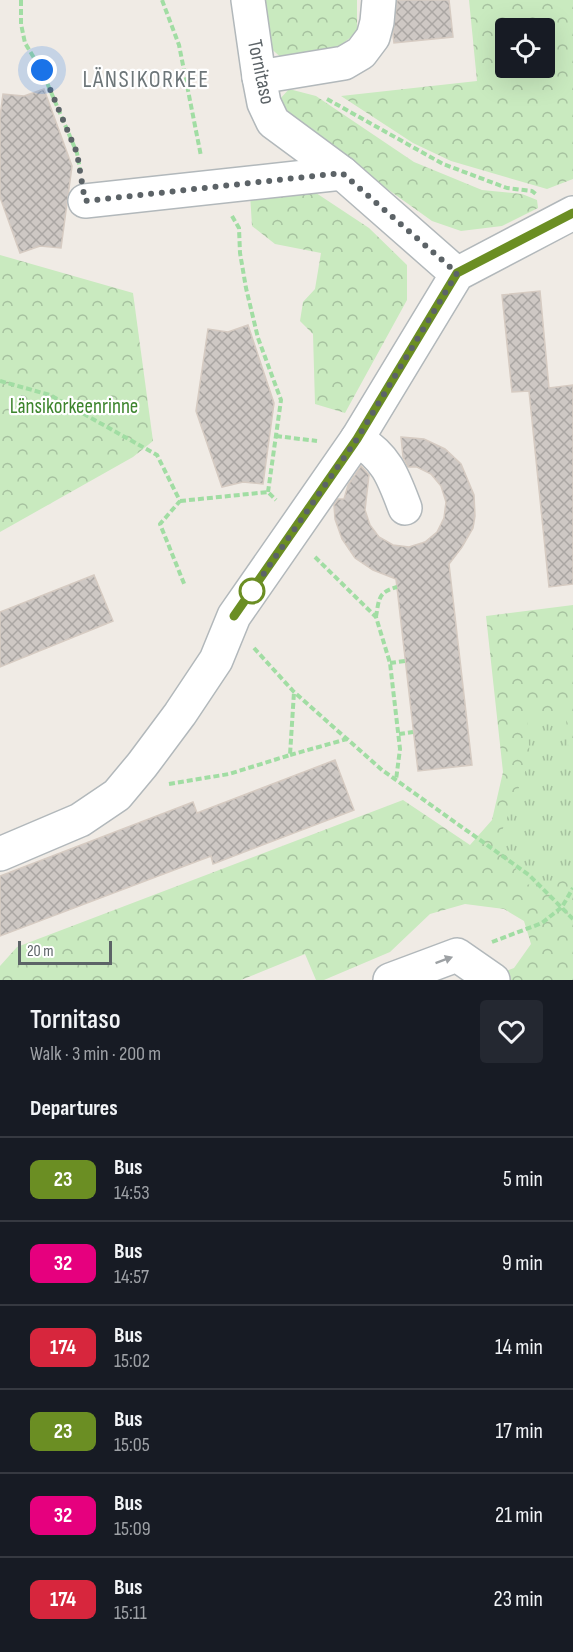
<!DOCTYPE html>
<meta charset="utf-8">
<style>
:root{--surface:#171b24;--page:#242831;--text:#f1f3f6;--muted:#9ea1a6;--line:#363941}
body{margin:0;font-family:"Sofia Sans Condensed",sans-serif;background:var(--page);color:var(--text);height:100vh;display:flex;flex-direction:column;font-size:22px;white-space:nowrap}
*{box-sizing:border-box;margin:0}
p{font-size:20px;color:var(--muted)}
.icon{flex:none;width:33px;height:33px;fill:none;stroke:currentColor;stroke-width:2;stroke-linecap:round;stroke-linejoin:round}
.map{position:relative;height:980px;overflow:hidden}
.sheet{display:flex;flex-direction:column;background:var(--surface);flex:1}
.sheet>*{flex:none}
.badge{padding:0 12px;border-radius:9px;font-size:21px;line-height:39px}
.fabs{position:absolute;left:495px;top:18px;display:grid;gap:12px}
.fabs a{display:grid;place-items:center;width:60px;height:60px;border-radius:6px;background:var(--surface);box-shadow:0 6px 24px #0002;font-size:30px}
.scale{position:absolute;left:18px;bottom:15px;width:94px;box-sizing:border-box;padding-left:6px;border:3px solid #5c6367;border-top:0;font-size:16px;line-height:21px;white-space:nowrap;color:#5c6367;-webkit-text-stroke:4px #fff;paint-order:stroke}
.you{position:absolute;width:30px;height:30px;margin:-15px;border:4px solid #fff;border-radius:50%;background:#1a73e8;box-shadow:0 0 0 9px #1a73e833}
.map>.badge{position:absolute;translate:-50% -50%;box-shadow:0 0 0 3px #fff}
h2{padding:0 30px;font-size:22px;line-height:54px}
.round{display:grid;place-items:center;flex:none;width:63px;height:63px;border-radius:6px;background:var(--page)}
.head{display:flex;align-items:center;justify-content:space-between;height:102px;padding:0 30px}
h1{font-size:28px;font-weight:600;line-height:45px}
ul{padding:0;list-style:none}
li{display:flex;align-items:center;gap:18px;height:84px;padding:0 30px;border-top:2px solid var(--line)}
li div{flex:1}
li b{display:block;font-size:22px}
li em{font-style:normal}
li .badge{min-width:66px;font-weight:700;text-align:center}
.map>svg:first-child{display:block}
.forest{fill:url(#forest-crowns);fill-rule:evenodd}
.park{fill:url(#park-tufts)}
.building{fill:url(#building-cross-hatch);stroke:#d6cbc2;stroke-width:1.5}
.lines{fill:none;stroke-linecap:round;stroke-linejoin:round}
.minor-casing{stroke:#b2b8bb;stroke-width:36}
.path{stroke:#a1dda3;stroke-width:4;stroke-dasharray:6 3;stroke-linecap:butt}
.minor{stroke:#fff;stroke-width:33}
.oneway{fill:#9da1a4}
.line-casing{stroke:#fff;stroke-width:14}
.line{stroke:#6b8e23;stroke-width:9}
.walk{stroke:#5c6367;stroke-width:6;stroke-dasharray:0 10.8}
.stop-dot{fill:#fff;stroke:#6b8e23;stroke-width:3}
.labels{text-anchor:middle;dominant-baseline:central;stroke-width:4.5;stroke-linejoin:round;paint-order:stroke}
.street-label{font-size:21px;fill:#5c6367;stroke:#fff}
.park-label{font-size:21px;fill:#3d852d;stroke:#fff}
.quarter-label{font-size:24px;letter-spacing:1.5px;fill:#6d7679;stroke:#fff}
</style>
<div class="map">
<svg width="573" height="980" viewBox="0 0 573 980">
<defs>
<pattern id="forest-crowns" width="20" height="18" patternUnits="userSpaceOnUse" patternTransform="scale(1.5)"><rect width="20" height="18" fill="#c9eabf"/><path d="M2 6a3 3 0 1 1 6 0M12 15a3 3 0 1 1 6 0" fill="none" stroke="#a6c19f"/></pattern>
<pattern id="park-tufts" width="24" height="20" patternUnits="userSpaceOnUse" patternTransform="scale(1.5)"><rect width="24" height="20" fill="#c9eabf"/><path d="M3 7l-1-3M5 7V3M7 7l1-3M15 17l-1-3M17 17v-4M19 17l1-3" fill="none" stroke="#a6c19f"/></pattern>
<pattern id="building-cross-hatch" width="8" height="8" patternUnits="userSpaceOnUse" patternTransform="scale(1.5)"><rect width="8" height="8" fill="#cec8c4"/><path d="M0 0l8 8M0 8l8-8" fill="none" stroke="#aaa6a3"/></pattern>
</defs>
<rect width="100%" height="100%" fill="#f0ebe5"/>
<!-- forest -->
<g class="forest">
<path d="M262,0H357V32L330,54L284,60L267,45Z"/>
<path d="M469,0H573V179L547,189L451,161L413,143L341,96L477,81ZM506,28H544V68H506Z"/>
<path d="M289,89L316,96L414,162L482,190L522,194L537,200L538,208L502,226L461,231L432,221L295,123L280,99Z"/>
<path d="M307,187L369,228L407,265V300L345,413L315,404L313,334L300,321L303,302L315,289L321,253L275,244L252,226L250,194Z"/>
<path d="M0,255L133,293L153,441L133,457L0,532Z"/>
<path d="M573,605V980H483L514,968L531,944L524,921L504,909L465,904L430,914L390,952L324,980H316L305,954L241,980H0V966L17,947L403,800L470,845L492,820L503,772L486,616Z"/>
</g>
<!-- park -->
<path class="park" d="M527,719H566L569,756L573,760V880L524,885L500,836L530,759Z"/>
<!-- building -->
<g class="building">
<path d="M397,0H449L453,37L394,43L393,35Z"/>
<path d="M44,89L72,166L61,248L40,246L20,253L0,197V117L3,94L24,96Z"/>
<path d="M540,291L549,388L573,385V584L549,587L529,391L512,392L502,295Z"/>
<path d="M248,325L274,403L263,484L243,482L222,487L196,411L208,329L228,332Z"/>
<path d="M401,437L424,439L445,449L461,464L474,495L475,516L473,528L462,547L449,564L472,765L418,771L396,579L373,570L355,558L342,539L335,519L334,505L338,499H344L348,485L361,466L369,475L365,510L370,525L379,537L393,545L409,547L425,542L437,532L444,518L446,502L441,486L431,474L417,467H408L403,457Z"/>
<path d="M94,575L113,621L0,667V612Z"/>
<path d="M335,760L354,810L213,864L211,856L0,936V876L193,802L197,813Z"/>
</g>
<g class="lines">
<!-- minor casing -->
<g class="minor-casing">
<g id="minor">
<path d="M248,0L259,77L264,103L273,122L342,173L457,274"/>
<path d="M259,77L344,63L361,53L373,37L377,22L379,0"/>
<path d="M85,201L342,173"/>
<path d="M357,439C387,458 393,476 405,508"/>
<path d="M0,854L80,820L117,795L142,765L180,714L216,660L234,616L357,439L457,274L573,213"/>
<path d="M390,980L457,955L493,980"/>
</g>
</g>
<!-- path -->
<g class="path">
<path d="M21,0V24L25,43L42,71L77,153L80,169"/>
<path d="M162,0L179,45L201,156"/>
<path d="M327,99L443,164L507,188L532,191L537,195"/>
<path d="M232,216L239,228L240,253L246,288L258,338L281,400L268,492"/>
<path d="M0,381L50,395L157,455L180,501L160,524L185,586"/>
<path d="M276,436L317,441"/>
<path d="M180,501L268,492L276,500"/>
<path d="M315,557L376,617L390,663L400,749L396,780"/>
<path d="M376,617C379,599 378,592 397,587"/>
<path d="M254,648L294,692L382,770L529,875L573,919"/>
<path d="M390,663L405,661"/>
<path d="M399,734L413,732"/>
<path d="M290,755L347,739"/>
<path d="M169,784L229,774L290,755L294,692"/>
<path d="M492,942L542,923L562,907L573,888"/>
</g>
<!-- minor -->
<use href="#minor" class="minor"/>
</g>
<!-- one-way arrows -->
<defs><path id="oneway-solid" d="M-6-.8H1V-3.2L6.5 0L1 3.2V.8H-6Z" transform="scale(1.5)"/></defs>
<use class="oneway" href="#oneway-solid" transform="translate(444 960) rotate(-20)"/>
<g class="lines">
<!-- line casing -->
<g class="line-casing">
<path id="line" d="M234,616L357,439L457,273L573,213"/>
</g>
<!-- line -->
<use href="#line" class="line"/>
<!-- walk -->
<path class="walk" d="M42,70L77,153L85,201L342,173L457,273L357,439L249,595L252,591"/>
</g>
<!-- markers -->
<circle class="stop-dot" cx="252" cy="591" r="12"/>
<g class="labels">
<!-- street labels -->
<g class="street-label">
<text transform="translate(261 72) rotate(78)">Tornitaso</text>
</g>
<!-- park labels -->
<g class="park-label">
<text x="74" y="406">Länsikorkeenrinne</text>
</g>
<!-- quarter labels -->
<g class="quarter-label">
<text x="146" y="79">LÄNSIKORKEE</text>
</g>
</g>
</svg>
<div class="fabs">
<a><svg class="icon" aria-label="locate" viewBox="0 0 24 24"><circle cx="12" cy="12" r="6"/><path d="M12 2v4M12 18v4M2 12h4M18 12h4"/></svg></a>
</div>
<div class="scale">20 m</div>
<div class="you" style="left:42px;top:70px"></div>
</div>
<section class="sheet">
<div class="head"><div><h1>Tornitaso</h1><p>Walk · 3 min · 200 m</p></div><a class="round"><svg class="icon" aria-label="heart" viewBox="0 0 24 24"><path d="M12 20l-8-8c-3-5 5-10 8-4 3-6 11-1 8 4z"/></svg></a></div>
<h2>Departures</h2>
<ul>
<li><span class="badge" style="background:#6b8e23;color:#fff">23</span><div><b>Bus</b><p>14:53</p></div><em>5 min</em></li>
<li><span class="badge" style="background:#e6007e;color:#fff">32</span><div><b>Bus</b><p>14:57</p></div><em>9 min</em></li>
<li><span class="badge" style="background:#d7263d;color:#fff">174</span><div><b>Bus</b><p>15:02</p></div><em>14 min</em></li>
<li><span class="badge" style="background:#6b8e23;color:#fff">23</span><div><b>Bus</b><p>15:05</p></div><em>17 min</em></li>
<li><span class="badge" style="background:#e6007e;color:#fff">32</span><div><b>Bus</b><p>15:09</p></div><em>21 min</em></li>
<li><span class="badge" style="background:#d7263d;color:#fff">174</span><div><b>Bus</b><p>15:11</p></div><em>23 min</em></li>
</ul>
</section>
